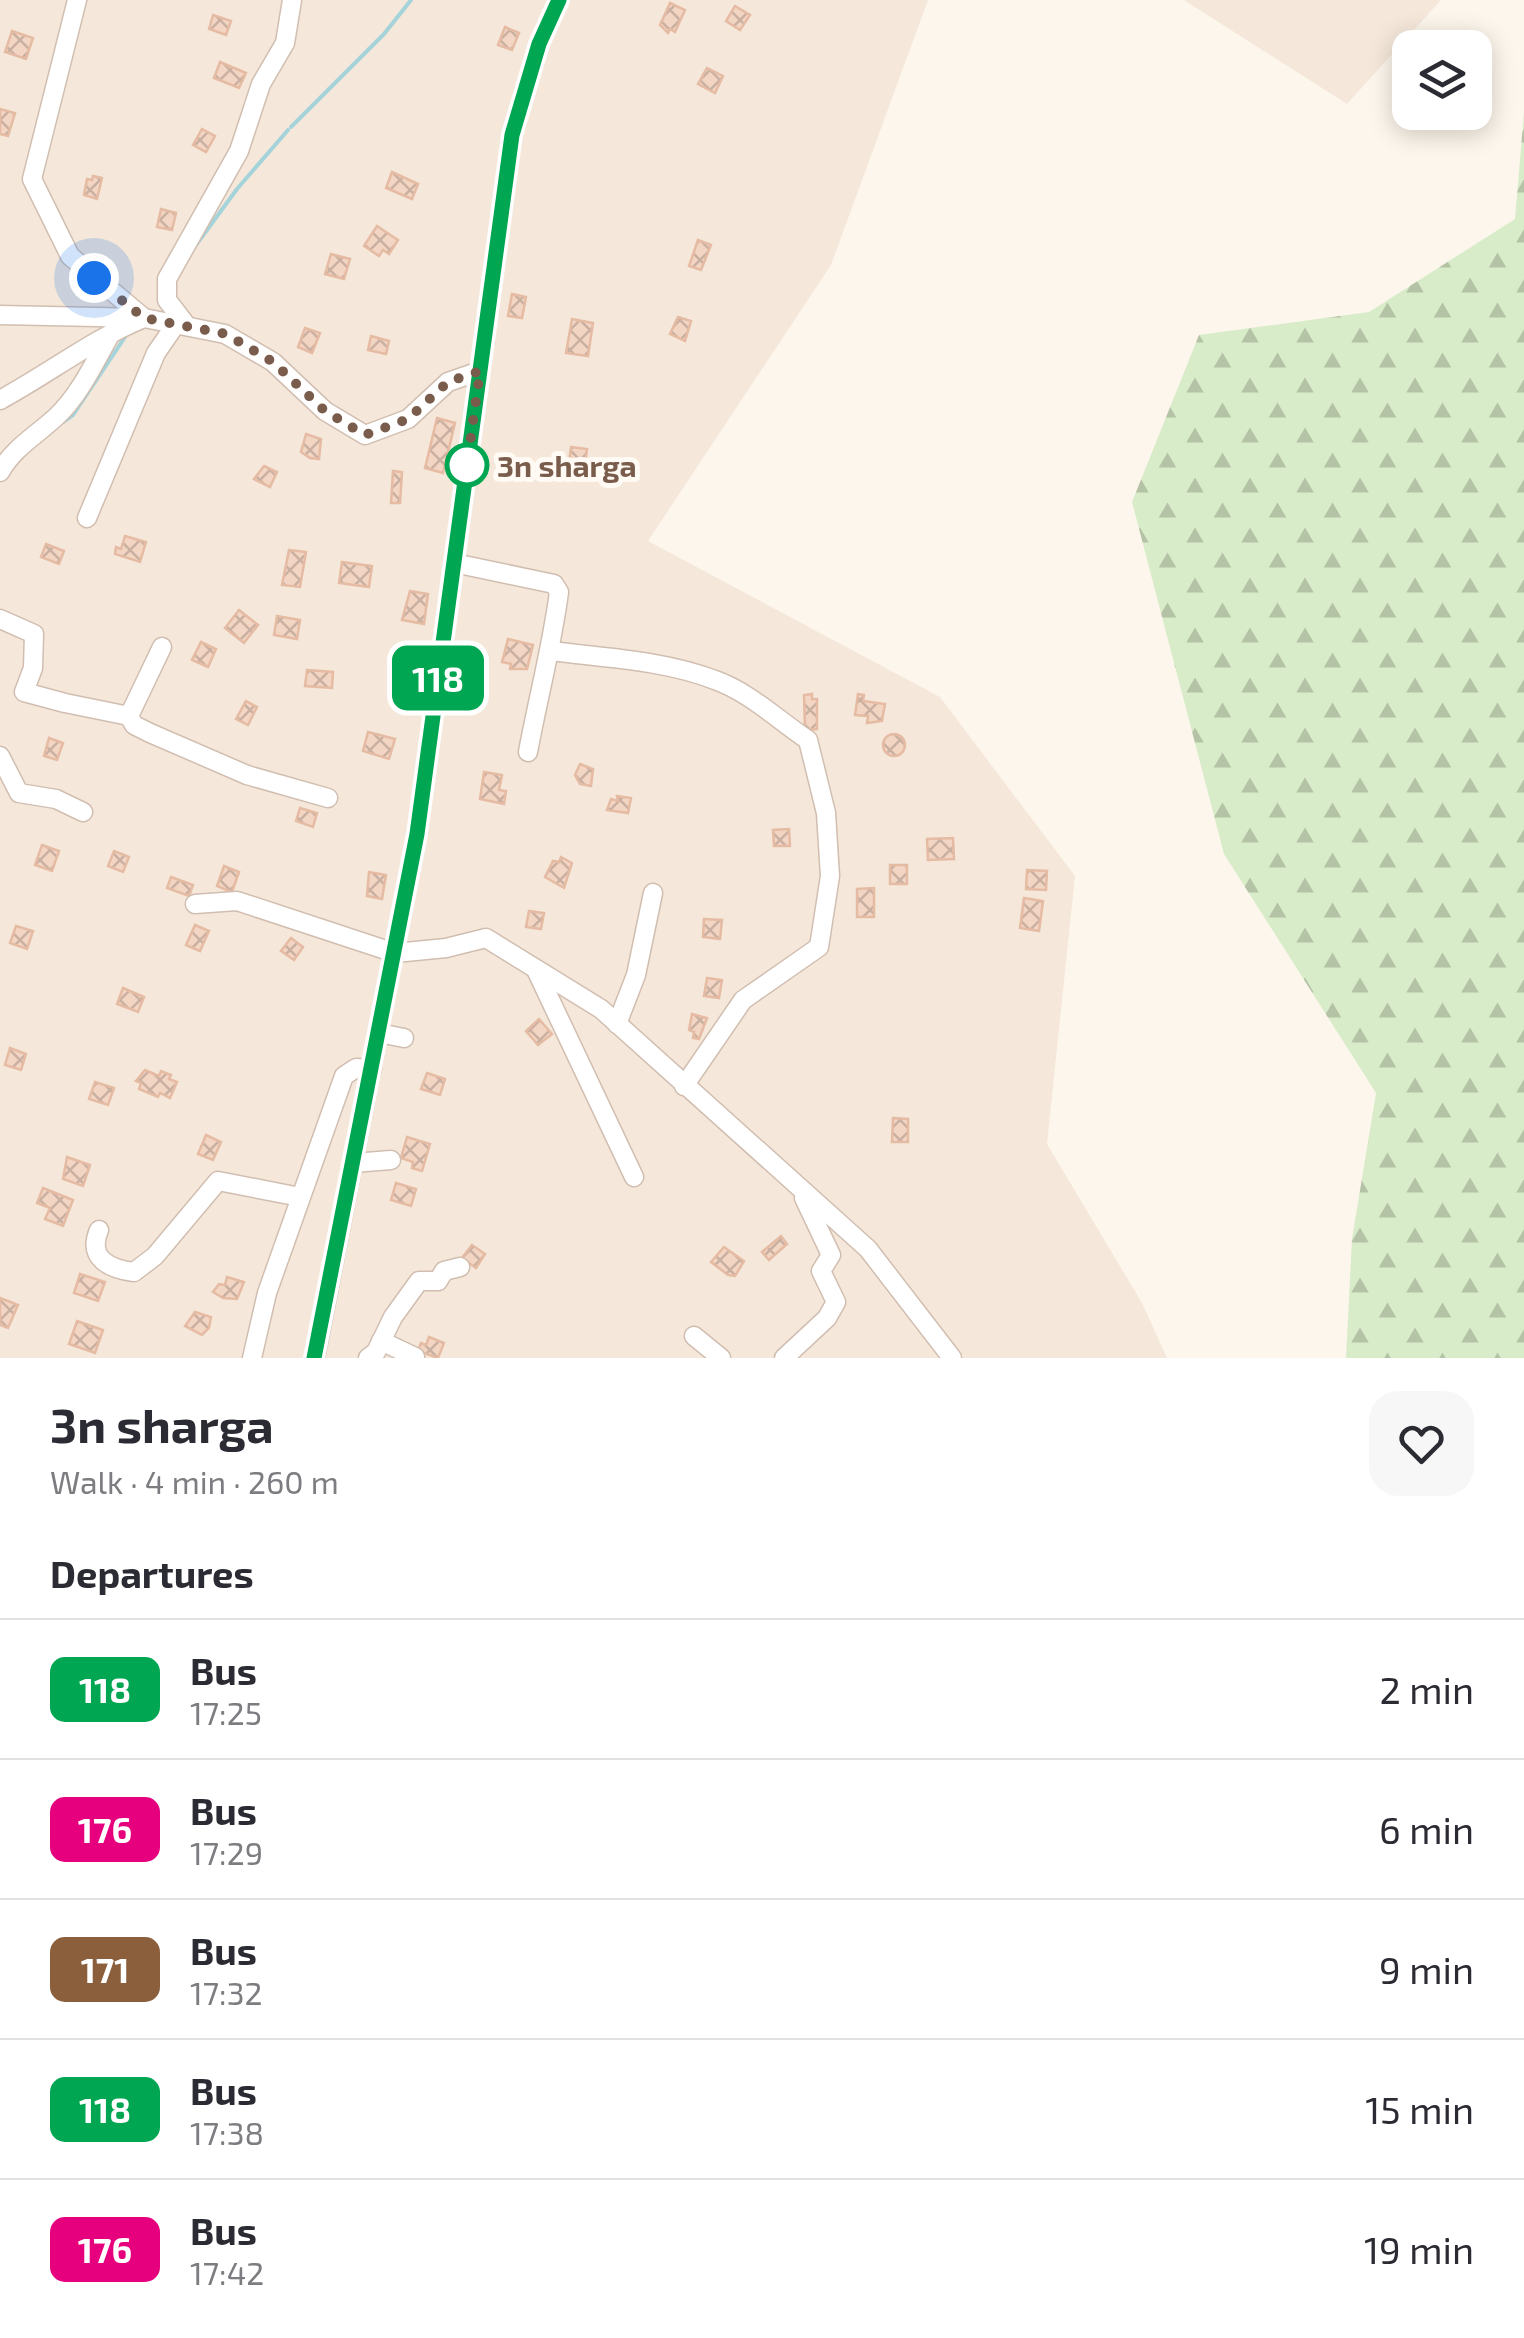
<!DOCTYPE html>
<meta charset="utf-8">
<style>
:root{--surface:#fff;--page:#f7f7f7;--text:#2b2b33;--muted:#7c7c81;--line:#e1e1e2}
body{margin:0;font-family:"Exo 2",sans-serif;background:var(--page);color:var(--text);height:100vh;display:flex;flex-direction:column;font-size:38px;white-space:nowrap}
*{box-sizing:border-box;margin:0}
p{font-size:32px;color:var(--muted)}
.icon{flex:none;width:55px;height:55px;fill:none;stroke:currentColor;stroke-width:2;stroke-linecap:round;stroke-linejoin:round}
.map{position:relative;height:1358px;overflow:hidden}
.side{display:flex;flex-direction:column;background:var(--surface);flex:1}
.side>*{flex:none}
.badge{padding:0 20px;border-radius:15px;font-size:35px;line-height:65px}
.fabs{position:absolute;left:1392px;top:30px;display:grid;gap:20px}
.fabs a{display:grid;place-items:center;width:100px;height:100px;border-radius:20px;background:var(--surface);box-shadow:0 5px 25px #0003;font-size:50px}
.you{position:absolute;width:50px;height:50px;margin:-25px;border:8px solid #fff;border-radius:50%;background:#1a73e8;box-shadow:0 0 0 15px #1a73e833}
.map>.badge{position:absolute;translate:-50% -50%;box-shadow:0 0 0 5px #fff}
h2{padding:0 50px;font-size:38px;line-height:90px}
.round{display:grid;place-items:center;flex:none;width:105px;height:105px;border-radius:30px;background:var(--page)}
.headline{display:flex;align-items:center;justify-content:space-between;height:170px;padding:0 50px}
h1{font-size:48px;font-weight:700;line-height:75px}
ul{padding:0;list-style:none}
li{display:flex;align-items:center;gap:30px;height:140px;padding:0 50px;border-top:2px solid var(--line)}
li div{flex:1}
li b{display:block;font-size:38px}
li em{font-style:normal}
li .badge{min-width:110px;font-weight:700;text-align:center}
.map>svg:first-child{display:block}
.residential{fill:#f5e8da}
.forest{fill:url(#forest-firs)}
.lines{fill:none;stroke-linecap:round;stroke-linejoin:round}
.stream{stroke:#a5d3da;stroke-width:4}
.building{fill:url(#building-cross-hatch);stroke:#e6bba3;stroke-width:2.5}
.minor-casing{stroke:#d1beb0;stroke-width:21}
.minor{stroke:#fff;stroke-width:18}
.line-casing{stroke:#fff;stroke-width:22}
.line{stroke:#00a651;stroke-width:15}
.walk{stroke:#7a5c4d;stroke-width:10;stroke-dasharray:0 18}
.stop-dot{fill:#fff;stroke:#00a651;stroke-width:5}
.labels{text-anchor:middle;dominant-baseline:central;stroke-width:10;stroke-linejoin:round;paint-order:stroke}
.stop-label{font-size:30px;font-weight:bold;fill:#7a5c4d;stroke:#fffaf3;text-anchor:start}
</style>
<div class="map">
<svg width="1524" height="1358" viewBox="0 0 1524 1358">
<defs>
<pattern id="forest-firs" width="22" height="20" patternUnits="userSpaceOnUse" patternTransform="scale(2.5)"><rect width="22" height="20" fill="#d8ecc9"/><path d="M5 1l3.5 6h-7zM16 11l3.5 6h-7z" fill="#b4c2a5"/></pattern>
<pattern id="building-cross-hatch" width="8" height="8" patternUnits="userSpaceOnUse" patternTransform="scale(2.5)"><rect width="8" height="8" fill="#f3d5c3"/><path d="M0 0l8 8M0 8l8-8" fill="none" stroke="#cab0a1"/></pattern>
</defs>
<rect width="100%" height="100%" fill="#fdf6ec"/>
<!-- residential -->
<g class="residential">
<path d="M0,0H928L831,265L648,541L940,697L1075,876L1047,1144L1142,1303L1167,1358H0Z"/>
<path d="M1184,0H1441L1347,104Z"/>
</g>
<!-- forest -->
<path class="forest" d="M1524,112V1358H1346L1352,1239L1376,1093L1224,854L1132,502L1199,335L1369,312L1515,219Z"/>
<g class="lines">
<!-- stream -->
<g class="stream">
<path d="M291,127L384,34L411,0"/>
<path d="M196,245L237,189L288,130"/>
<path d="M63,422L73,415L127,334"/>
</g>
</g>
<!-- building -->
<g class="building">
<path d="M670,3L685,10L675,32L670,29L668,33L660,25Z"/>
<path d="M735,6L750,15L740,30L726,21Z"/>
<path d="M213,15L231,21L226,35L209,29Z"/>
<path d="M505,27L519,33L512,50L498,45Z"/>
<path d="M12,31L33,38L26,59L5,52Z"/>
<path d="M220,62L246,73L239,88L214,78Z"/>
<path d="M707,68L723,76L715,93L698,84Z"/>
<path d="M0,109L15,113L8,136L0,134Z"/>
<path d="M202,129L215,136L206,152L193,145Z"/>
<path d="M392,172L418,184L412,199L386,188Z"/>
<path d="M93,176L102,178L97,199L84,195L87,179L92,180Z"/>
<path d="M161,209L176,213L172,230L157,227Z"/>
<path d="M377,226L398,240L389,254L383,250L379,256L364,246Z"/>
<path d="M698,240L711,245L701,270L689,266Z"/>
<path d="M331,254L350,259L344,279L325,274Z"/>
<path d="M512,294L526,297L522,318L508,316Z"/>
<path d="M678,317L691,321L685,341L670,334Z"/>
<path d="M572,319L593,323L588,356L566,353Z"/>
<path d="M305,328L320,333L312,353L298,347Z"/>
<path d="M371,336L389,341L386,354L368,350Z"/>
<path d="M437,418L455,423L443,473L425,468Z"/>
<path d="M306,434L321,439L319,459L310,458L301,452Z"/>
<path d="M571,447L587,449L585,465L569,462Z"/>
<path d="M264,466L277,472L270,487L254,479Z"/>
<path d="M393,471L402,472L400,503H391Z"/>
<path d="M125,536L146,542L140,562L115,554L116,547L121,549Z"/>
<path d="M46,544L64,551L59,564L41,557Z"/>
<path d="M289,550L306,552L300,587L282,585Z"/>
<path d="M342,562L372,566L369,587L339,583Z"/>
<path d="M410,591L428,594L424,624L402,620Z"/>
<path d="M239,610L258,625L244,643L225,628Z"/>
<path d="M277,616L300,620L297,639L274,635Z"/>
<path d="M508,639L533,645L527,669H510L511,664L502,662Z"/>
<path d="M201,642L216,649L208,667L192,660Z"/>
<path d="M307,670L333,672L332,688L305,686Z"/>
<path d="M812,694V699H817V729L805,730L804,695Z"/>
<path d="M858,694L864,695L863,701L885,704L882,721L867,723L868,716L855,715Z"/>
<path d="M246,701L257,707L248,725L236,719Z"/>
<path d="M368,732L395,739L389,759L363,751Z"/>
<circle cx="894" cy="745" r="11"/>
<path d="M49,738L63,743L57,760L44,756Z"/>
<path d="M580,764L593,769L591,786L580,784L575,775Z"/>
<path d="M484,772L502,775L499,790L506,791L504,804L480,799Z"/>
<path d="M617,796L631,798L628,813L607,810L611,799L618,801Z"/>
<path d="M300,808L317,813L313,827L296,821Z"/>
<path d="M789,829L790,846H774L773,830Z"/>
<path d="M953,838L954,859L928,860L927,839Z"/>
<path d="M42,845L59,851L52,871L35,865Z"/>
<path d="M114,851L129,857L123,872L108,866Z"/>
<path d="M561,857L572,863L564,888L545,877L553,861L559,862Z"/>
<rect x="890" y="865" width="17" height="19"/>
<path d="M224,866L239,872L232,892L217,886Z"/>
<path d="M1027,870L1047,871L1046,890L1026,889Z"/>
<path d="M369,872L386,875L382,899L367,896Z"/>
<path d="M171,877L193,885L189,896L167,888Z"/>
<path d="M874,888V917H857V889Z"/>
<path d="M1024,898L1043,901L1039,931L1020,928Z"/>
<path d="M529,911L544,913L541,929L526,927Z"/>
<path d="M704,919L722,920L720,939L703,937Z"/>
<path d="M195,925L209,931L200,951L186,945Z"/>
<path d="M16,926L33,931L27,949L10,943Z"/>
<path d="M291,938L303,947L294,960L281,951Z"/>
<path d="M707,978L722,980L719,998L704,996Z"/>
<path d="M123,988L144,997L138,1012L117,1004Z"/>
<path d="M692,1014L707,1018L699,1039L693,1038L694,1032L689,1030Z"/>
<path d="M539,1019L552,1034L538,1045L526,1031Z"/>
<path d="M10,1048L26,1054L21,1070L5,1065Z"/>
<path d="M145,1070L159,1076L161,1071L171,1075L169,1079L177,1082L170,1098L160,1093L158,1097L139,1089L141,1083L136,1081Z"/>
<path d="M427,1073L445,1079L440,1095L421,1089Z"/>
<path d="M95,1082L114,1088L108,1105L89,1099Z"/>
<path d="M893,1118L908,1119V1142H892Z"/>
<path d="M206,1135L221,1142L213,1160L198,1154Z"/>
<path d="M407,1137L430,1144L422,1171L412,1168L413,1162L401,1158Z"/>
<path d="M67,1157L90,1165L83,1186L63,1179Z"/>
<path d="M396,1183L416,1189L411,1206L391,1200Z"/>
<path d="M43,1188L73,1200L63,1226L45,1219L50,1208L37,1203Z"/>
<path d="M781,1236L787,1244L769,1260L762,1252Z"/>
<path d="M472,1245L485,1254L476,1268L462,1258Z"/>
<path d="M724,1247L744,1261L735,1276L728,1275L711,1262Z"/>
<path d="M80,1274L105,1282L98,1301L74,1293Z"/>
<path d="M227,1277L244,1282L237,1299L223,1298L213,1292L219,1284L225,1285Z"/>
<path d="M0,1298L18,1305L8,1328L0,1325Z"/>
<path d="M195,1312L211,1317L209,1328L202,1335L185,1326Z"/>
<path d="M77,1321L103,1330L95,1353L69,1344Z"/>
<path d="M429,1337L444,1343L438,1358L418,1351L421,1343L426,1345Z"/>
</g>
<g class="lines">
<!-- minor casing -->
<g class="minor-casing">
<g id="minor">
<path d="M77,0L32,179L70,256L144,318L225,334L273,362L325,411L365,435L408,419L448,382L480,371"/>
<path d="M0,315L144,318C93,339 48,374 0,400"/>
<path d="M187,326L167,300V279L239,151L261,84L285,43L292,0"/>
<path d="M0,472C14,447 37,435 57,416C80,394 94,363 110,335"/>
<path d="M87,518L156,353L176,324"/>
<path d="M454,563L554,584L559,592C552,646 538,698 528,752"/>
<path d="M0,619L34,634L33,668L24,692L65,703L129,716L134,725L150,733L247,775L328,798"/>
<path d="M551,651C605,658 663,660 715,680C749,692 778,720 808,740L826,813L830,876L819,947L743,1000L684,1086"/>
<path d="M129,716L162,647"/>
<path d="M0,756L19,793L56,799L83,812"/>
<path d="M195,904L237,901L395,953L446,948L486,938L601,1009L868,1249L952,1358"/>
<path d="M537,972L634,1177"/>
<path d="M617,1024L636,975L653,893"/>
<path d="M379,1033L404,1038"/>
<path d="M353,1163L391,1160"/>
<path d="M99,1230C87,1258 109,1269 134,1272L155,1256L218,1181L300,1197"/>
<path d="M694,1336L721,1358"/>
<path d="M381,1341L415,1357"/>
<path d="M252,1358L267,1293L344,1076L356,1068L372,1069"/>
<path d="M315,1358L417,834L512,135L539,44L559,0"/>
<path d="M368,1358L376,1352L393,1317L419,1281H438L444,1271L460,1267"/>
<path d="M784,1358L827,1318L836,1302L821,1271L831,1255L804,1198"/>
</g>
</g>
<!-- minor -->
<use href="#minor" class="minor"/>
</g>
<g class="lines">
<!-- line casing -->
<g class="line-casing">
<path id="line" d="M314,1358L417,834L512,135L539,44L559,0"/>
</g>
<!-- line -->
<use href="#line" class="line"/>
<!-- walk -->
<path class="walk" d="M94,278L144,318L226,334L273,362L325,411L365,435L408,419L448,382L480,371L467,465"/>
</g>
<!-- markers -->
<circle class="stop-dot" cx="467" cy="465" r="20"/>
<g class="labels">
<!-- stop labels -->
<g class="stop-label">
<text x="497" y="465">3n sharga</text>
</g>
</g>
</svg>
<div class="fabs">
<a><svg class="icon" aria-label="layers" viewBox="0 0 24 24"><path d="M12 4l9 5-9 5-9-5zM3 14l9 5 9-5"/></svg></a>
</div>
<div class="you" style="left:94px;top:278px"></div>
<b class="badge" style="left:438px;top:678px;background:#00a651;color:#fff">118</b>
</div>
<section class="side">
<div class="headline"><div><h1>3n sharga</h1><p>Walk · 4 min · 260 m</p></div><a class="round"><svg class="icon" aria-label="heart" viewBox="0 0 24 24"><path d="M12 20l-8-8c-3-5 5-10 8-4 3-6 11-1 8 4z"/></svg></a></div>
<h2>Departures</h2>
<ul>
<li><span class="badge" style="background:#00a651;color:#fff">118</span><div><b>Bus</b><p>17:25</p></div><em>2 min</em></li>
<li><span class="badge" style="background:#e6007e;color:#fff">176</span><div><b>Bus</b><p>17:29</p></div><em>6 min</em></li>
<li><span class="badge" style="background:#8b5e3c;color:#fff">171</span><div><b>Bus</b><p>17:32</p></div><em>9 min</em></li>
<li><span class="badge" style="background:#00a651;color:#fff">118</span><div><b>Bus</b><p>17:38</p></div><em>15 min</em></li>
<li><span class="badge" style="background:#e6007e;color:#fff">176</span><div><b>Bus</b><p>17:42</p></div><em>19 min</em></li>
</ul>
</section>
